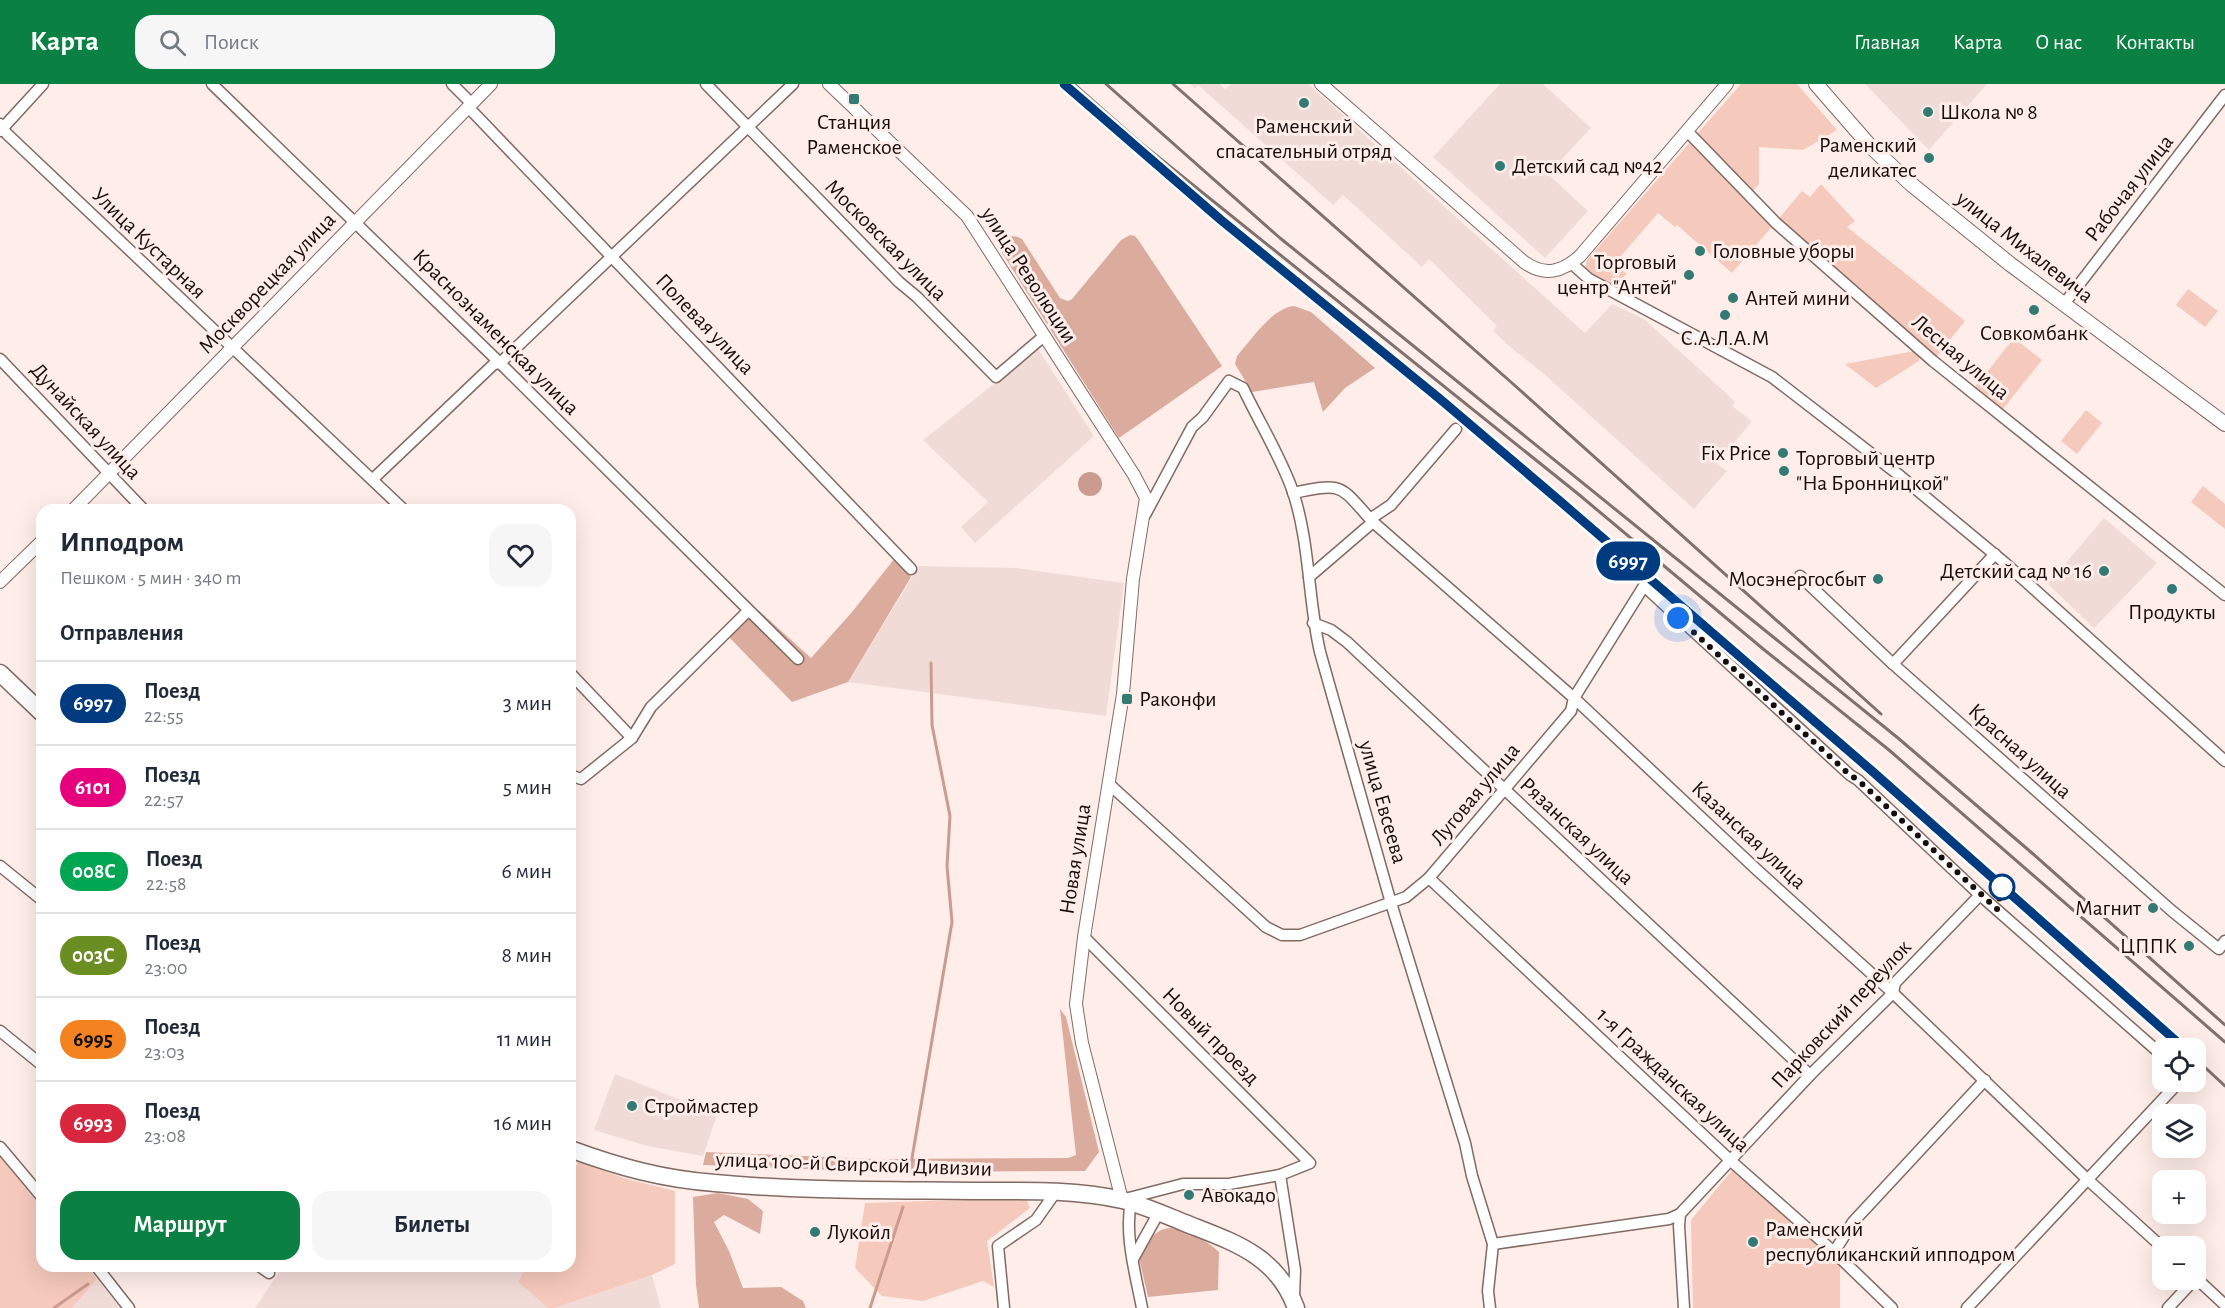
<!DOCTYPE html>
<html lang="ru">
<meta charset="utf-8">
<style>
:root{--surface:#fff;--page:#f6f6f7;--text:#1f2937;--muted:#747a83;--line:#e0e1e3;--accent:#0b8043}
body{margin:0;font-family:"Alegreya Sans",sans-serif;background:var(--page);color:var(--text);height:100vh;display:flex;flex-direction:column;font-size:22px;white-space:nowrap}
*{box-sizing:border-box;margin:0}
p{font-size:20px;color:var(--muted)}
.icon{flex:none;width:33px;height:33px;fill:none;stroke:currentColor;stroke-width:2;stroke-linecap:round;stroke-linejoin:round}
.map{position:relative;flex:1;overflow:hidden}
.side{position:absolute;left:36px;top:420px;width:540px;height:768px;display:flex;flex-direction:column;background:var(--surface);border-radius:18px;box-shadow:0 6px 24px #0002}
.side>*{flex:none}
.badge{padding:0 12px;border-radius:20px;font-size:21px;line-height:39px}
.fabs{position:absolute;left:2152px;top:954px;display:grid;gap:12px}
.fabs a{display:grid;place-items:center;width:54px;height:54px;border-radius:12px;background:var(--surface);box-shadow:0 6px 24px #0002;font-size:30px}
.you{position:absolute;width:30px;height:30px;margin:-15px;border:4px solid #fff;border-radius:50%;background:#1a73e8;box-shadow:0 0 0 9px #1a73e833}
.map>.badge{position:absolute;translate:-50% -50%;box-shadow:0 0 0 3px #fff}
h2{padding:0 24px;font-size:22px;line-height:54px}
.round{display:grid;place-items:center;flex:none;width:63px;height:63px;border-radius:18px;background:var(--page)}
.overview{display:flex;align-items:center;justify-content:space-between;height:102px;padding:0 24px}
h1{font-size:28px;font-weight:700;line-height:45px}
.action{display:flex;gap:12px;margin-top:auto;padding:12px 24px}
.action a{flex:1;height:69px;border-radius:18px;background:var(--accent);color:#fff;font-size:24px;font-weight:700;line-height:69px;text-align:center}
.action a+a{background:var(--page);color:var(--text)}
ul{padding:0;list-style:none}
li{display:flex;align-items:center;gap:18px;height:84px;padding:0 24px;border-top:2px solid var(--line)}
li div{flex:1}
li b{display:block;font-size:22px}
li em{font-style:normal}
li .badge{min-width:66px;font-weight:700;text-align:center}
header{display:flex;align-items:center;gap:36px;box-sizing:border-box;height:84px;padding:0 30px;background:var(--accent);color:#fff}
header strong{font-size:28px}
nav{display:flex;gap:33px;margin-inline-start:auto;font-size:21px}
.search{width:420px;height:54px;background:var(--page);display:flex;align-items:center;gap:15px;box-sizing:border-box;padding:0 21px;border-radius:18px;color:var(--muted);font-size:22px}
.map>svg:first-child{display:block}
.built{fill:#f1dbd6}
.green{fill:#f5c9bc}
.forest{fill:#dbac9e}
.water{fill:#ca9b8e}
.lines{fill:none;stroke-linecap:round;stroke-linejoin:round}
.stream{stroke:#ca9b8e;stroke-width:3}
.minor-casing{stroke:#826a63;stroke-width:13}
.tertiary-casing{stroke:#826a63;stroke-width:14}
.secondary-casing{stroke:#826a63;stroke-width:16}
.primary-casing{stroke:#826a63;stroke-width:19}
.minor{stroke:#fff;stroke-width:10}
.tertiary{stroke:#fff;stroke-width:12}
.secondary{stroke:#fff;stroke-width:14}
.primary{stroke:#fff;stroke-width:16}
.rail{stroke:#7e716e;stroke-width:3}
.line-casing{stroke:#fff;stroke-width:14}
.line{stroke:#003b80;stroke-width:9}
.walk{stroke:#160d0a;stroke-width:6;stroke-dasharray:0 10.8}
.poi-dot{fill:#337a74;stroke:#feede8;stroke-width:2}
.stop-dot{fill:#fff;stroke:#003b80;stroke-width:3}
.labels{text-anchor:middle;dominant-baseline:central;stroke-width:6;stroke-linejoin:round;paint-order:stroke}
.poi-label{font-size:22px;fill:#160d0a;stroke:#feede8;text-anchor:start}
.street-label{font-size:22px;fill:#160d0a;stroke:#feede8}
</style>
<header>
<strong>Карта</strong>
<div class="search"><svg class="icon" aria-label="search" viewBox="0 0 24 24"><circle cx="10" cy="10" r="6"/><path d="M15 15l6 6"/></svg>Поиск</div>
<nav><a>Главная</a><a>Карта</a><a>О нас</a><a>Контакты</a></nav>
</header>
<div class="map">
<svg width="2225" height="1224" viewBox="0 0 2225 1224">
<rect width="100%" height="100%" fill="#feede8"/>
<!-- built -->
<g class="built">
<path d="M1190,0H1220L1225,5L1231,0H1308L1585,249L1612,220L1644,235L1728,311L1735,318L1732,322L1752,337L1717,380L1727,387L1694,425L1545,291L1508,261L1493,247L1497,242L1429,175L1422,183L1343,111L1333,121L1198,1L1195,4Z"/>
<path d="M1500,0H1543L1591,44L1548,90L1588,127L1545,174L1433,73Z"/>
<path d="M1865,0H1987L1929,66Z"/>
<path d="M1038,265L1094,352L975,459L961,443L988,418L923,356Z"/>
<path d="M2104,434L2157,479L2094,544L2048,500Z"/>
<path d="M919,482L1016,484L1124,499L1106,632L848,598Z"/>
<path d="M615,990L717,1030L703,1072L647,1062L594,1046Z"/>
<path d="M283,1182H526L518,1198L548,1224H255Z"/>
<path d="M652,1191L661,1224H554Z"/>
<path d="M97,1195L120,1224H72Z"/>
</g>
<!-- green -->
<g class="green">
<path d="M1741,0H1797L1837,46L1803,66L1759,63V100L1749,111L1776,138L1802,107L1810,113L1821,100L1855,137L1847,143L1965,237L1933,277L1921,266L1919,277L1876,304L1845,280L1920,266L1775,139L1732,189L1677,141L1675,143L1658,129L1615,179L1627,190L1619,197L1607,200L1594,194L1585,185L1587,176Z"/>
<path d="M2188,205L2218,227L2205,243L2176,221Z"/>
<path d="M2014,254L2042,276L2003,325L1975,303Z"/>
<path d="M2086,326L2102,339L2077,370L2061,357Z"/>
<path d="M2203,402L2225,420V445L2191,418Z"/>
<path d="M0,1072L42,1124V1182H87L97,1195L72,1224H0Z"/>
<path d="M578,1078L627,1095L675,1107V1180L652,1191L554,1224H548L518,1198L526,1182H570V1093Z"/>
<path d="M1733,1085L1840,1180V1224H1693L1691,1136Z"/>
<path d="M1026,1114L1030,1124L987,1157L994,1203L983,1197L923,1217L882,1212L855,1184L865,1119Z"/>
</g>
<!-- forest -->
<g class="forest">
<path d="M1130,151L1135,152L1139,157L1222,282L1119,354L999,164C1002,153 1012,149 1022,155L1060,214L1068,217L1072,215L1121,156Z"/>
<path d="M1294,222L1311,228L1375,284L1345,304L1323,328L1314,298L1252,308L1235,280L1237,272C1251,256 1272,224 1294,222Z"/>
<path d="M895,474L911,493L848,598L792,618L727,551L758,526L811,574L852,528Z"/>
<path d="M1060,925L1066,933L1099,1068L1085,1087L886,1088L703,1081L706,1068L874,1075L1068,1074L1076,1071Z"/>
<path d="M718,1109L748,1115L763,1127L760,1150L724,1131L714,1138L729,1167L743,1204L781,1203L803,1217L806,1224H699L696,1201L693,1113Z"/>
<path d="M1171,1144C1187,1147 1207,1156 1219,1168L1218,1206L1148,1213L1139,1174C1147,1159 1153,1145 1171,1144Z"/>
</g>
<!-- water -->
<circle class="water" cx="1090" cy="400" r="12"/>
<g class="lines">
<!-- stream -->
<g class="stream">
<path d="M911,1080L952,838L947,782L950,732L932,641L931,579"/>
<path d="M54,1224L88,1200"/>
<path d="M870,1224L903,1123"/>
</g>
<!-- minor casing -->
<g class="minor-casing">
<g id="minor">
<path d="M212,0L500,279L798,575"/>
<path d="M452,0L472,20"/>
<path d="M706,0L899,198L917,213L996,293L1044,252"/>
<path d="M469,24L911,485"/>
<path d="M0,40L7,50L404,426"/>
<path d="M0,47L43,0"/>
<path d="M1687,47L1776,139L1933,277L2225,511"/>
<path d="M1571,179L1589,195L1772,293L1899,391L2005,479L2225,677"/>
<path d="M2064,220L2225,11"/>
<path d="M0,275L144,426"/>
<path d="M373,395L494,280L500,279L793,0"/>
<path d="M1293,409C1345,398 1339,401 1373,438L1574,614L1756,785L1893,909L2087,1095L2163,1164"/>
<path d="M1145,431L1192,343L1203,333L1229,297L1243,304C1258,336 1282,375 1293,408C1310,459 1308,516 1320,568L1391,819L1465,1059L1472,1092L1493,1160L1488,1207L1490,1224"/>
<path d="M1800,492L1893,580L2172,827L2219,865L2225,857"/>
<path d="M1309,493L1373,438V433L1391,421L1456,345"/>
<path d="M1313,539L1331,546L1347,558L1810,991"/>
<path d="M1893,580L1995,470"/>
<path d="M570,589L632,654"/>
<path d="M570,691L581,695L632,654L651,623L748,527"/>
<path d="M1109,700L1266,843L1282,851H1300L1406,813L1429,794L1571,627L1574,614L1644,502L1850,691L1858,696L1980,811L2163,972"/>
<path d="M0,782L42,816"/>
<path d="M1429,794L1731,1077L1834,1168L1892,1224"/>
<path d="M1084,853L1310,1079L1280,1091L1229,1100H1183L1125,1115"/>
<path d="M0,947L42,981"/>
<path d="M0,1063L42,1113"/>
<path d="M1280,1091L1295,1186L1294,1212"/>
<path d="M1131,1118C1124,1151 1136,1192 1142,1224"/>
<path d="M1493,1160L1669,1135L1680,1130"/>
<path d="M1834,1168L1853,1138L1985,996"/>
<path d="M1133,1175L1159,1128"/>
<path d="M96,1182L129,1224"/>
<path d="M259,1182L269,1189"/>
<path d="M2196,1194L2225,1221"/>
<path d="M1004,1224L998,1162L1036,1136L1055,1109"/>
<path d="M1684,1224L1679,1142L1680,1130L1810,991L1893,909L1895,899L1980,811"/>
<path d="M1967,1224L2179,998"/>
<path d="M2168,1224L2194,1196"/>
</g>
</g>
<!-- tertiary casing -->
<g class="tertiary-casing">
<g id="tertiary">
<path d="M829,0L967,132L1134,391L1146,414L1133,495L1123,610L1084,853L1076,920L1082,959L1122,1116"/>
<path d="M1321,0L1524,178C1545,193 1562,188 1580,172L1727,0"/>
<path d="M73,426L491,0"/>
<path d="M0,498L42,457"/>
</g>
</g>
<!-- secondary casing -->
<g class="secondary-casing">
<path id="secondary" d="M1816,0L1870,62L1911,100L2010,180L2225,340"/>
</g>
<!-- primary casing -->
<g class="primary-casing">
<g id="primary">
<path d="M0,589L42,629"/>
<path d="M570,1065C619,1083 662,1095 715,1099C800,1107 887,1106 973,1107C1021,1107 1074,1105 1122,1116C1143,1121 1165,1131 1185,1139C1233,1158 1277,1171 1296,1224"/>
</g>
</g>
<!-- minor -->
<use href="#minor" class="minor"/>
<!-- tertiary -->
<use href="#tertiary" class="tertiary"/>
<!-- secondary -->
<use href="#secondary" class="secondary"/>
<!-- primary -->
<use href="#primary" class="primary"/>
<!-- rail -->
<g class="rail">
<path d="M1074,0L1142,60L1577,409L1762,564L1889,666L2225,958"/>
<path d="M1106,0L1280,154L1898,654L2032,769L2225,941"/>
<path d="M1173,0L1512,299L1881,630"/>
<path d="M1195,114L1440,315L1561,418L1872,687L2184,964"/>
<path d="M2196,975L2225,1002"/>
</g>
</g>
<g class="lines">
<!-- line casing -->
<g class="line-casing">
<path id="line" d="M1064,0L1221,136L1440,315L1561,418L1872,687L2184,964"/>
</g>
<!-- line -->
<use href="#line" class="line"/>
<!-- walk -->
<path class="walk" d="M1678,534L1850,691L1858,696L1997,825L2002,803"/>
</g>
<!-- markers -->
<g class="poi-dot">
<rect x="848" y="9" width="12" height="12" rx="3"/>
<circle cx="1304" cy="19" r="6"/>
<circle cx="1928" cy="28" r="6"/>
<circle cx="1929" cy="74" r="6"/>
<circle cx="1500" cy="82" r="6"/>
<circle cx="1700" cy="167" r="6"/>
<circle cx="1689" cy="191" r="6"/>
<circle cx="1733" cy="214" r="6"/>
<circle cx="2034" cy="226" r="6"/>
<circle cx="1725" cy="231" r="6"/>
<circle cx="1783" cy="369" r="6"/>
<circle cx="1784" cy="387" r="6"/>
<circle cx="2104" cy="487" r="6"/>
<circle cx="1878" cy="495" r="6"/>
<circle cx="2172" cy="505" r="6"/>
<rect x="1121" y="609" width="12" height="12" rx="3"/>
<circle cx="2153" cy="824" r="6"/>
<circle cx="2189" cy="862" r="6"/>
<circle cx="632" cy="1022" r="6"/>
<circle cx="1189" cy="1111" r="6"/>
<circle cx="815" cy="1148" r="6"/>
<circle cx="1753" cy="1158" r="6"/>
</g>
<circle class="stop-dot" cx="2002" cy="803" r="12"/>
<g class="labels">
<!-- poi labels -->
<g class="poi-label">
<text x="1940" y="28">Школа № 8</text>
<text x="854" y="38" text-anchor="middle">Станция<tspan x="854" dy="25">Раменское</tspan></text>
<text x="1304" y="42" text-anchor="middle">Раменский<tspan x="1304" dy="25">спасательный отряд</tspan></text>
<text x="1917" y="61" text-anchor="end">Раменский<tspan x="1917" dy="25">деликатес</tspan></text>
<text x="1512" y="82">Детский сад №42</text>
<text x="1712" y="167">Головные уборы</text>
<text x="1677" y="178" text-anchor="end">Торговый<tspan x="1677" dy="25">центр "Антей"</tspan></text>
<text x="1745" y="214">Антей мини</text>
<text x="2034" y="249" text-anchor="middle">Совкомбанк</text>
<text x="1725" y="254" text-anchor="middle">С.А.Л.А.М</text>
<text x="1771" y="369" text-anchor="end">Fix Price</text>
<text x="1796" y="374">Торговый центр<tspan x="1796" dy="25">"На Бронницкой"</tspan></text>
<text x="2092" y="487" text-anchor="end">Детский сад № 16</text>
<text x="1866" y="495" text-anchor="end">Мосэнергосбыт</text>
<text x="2172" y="528" text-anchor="middle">Продукты</text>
<text x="1139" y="615">Раконфи</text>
<text x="2141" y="824" text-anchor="end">Магнит</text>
<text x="2177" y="862" text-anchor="end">ЦППК</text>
<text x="644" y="1022">Строймастер</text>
<text x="1201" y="1111">Авокадо</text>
<text x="1765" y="1145">Раменский<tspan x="1765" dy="25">республиканский ипподром</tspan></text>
<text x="827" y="1148">Лукойл</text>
</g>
<!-- street labels -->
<g class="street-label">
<text transform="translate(2129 104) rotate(-52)">Рабочая улица</text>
<text transform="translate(886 156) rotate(45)">Московская улица</text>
<text transform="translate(149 159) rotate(44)">Улица Кустарная</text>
<text transform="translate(2025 163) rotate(38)">улица Михалевича</text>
<text transform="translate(1029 191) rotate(57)">улица Революции</text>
<text transform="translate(267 199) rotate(-46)">Москворецкая улица</text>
<text transform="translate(705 240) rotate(46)">Полевая улица</text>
<text transform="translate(496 248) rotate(45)">Краснознаменская улица</text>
<text transform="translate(1961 273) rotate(40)">Лесная улица</text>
<text transform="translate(86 337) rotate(47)">Дунайская улица</text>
<text transform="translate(2020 667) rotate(42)">Красная улица</text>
<text transform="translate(1475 710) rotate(-50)">Луговая улица</text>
<text transform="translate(1383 718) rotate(74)">улица Евсеева</text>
<text transform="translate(1577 747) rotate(43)">Рязанская улица</text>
<text transform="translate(1749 751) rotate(43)">Казанская улица</text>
<text transform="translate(1075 775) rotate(-81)">Новая улица</text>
<text transform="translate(1841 930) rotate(-47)">Парковский переулок</text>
<text transform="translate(1211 952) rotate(45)">Новый проезд</text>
<text transform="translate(1673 996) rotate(43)">1-я Гражданская улица</text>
<text transform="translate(854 1080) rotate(2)">улица 100-й Свирской Дивизии</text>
</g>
</g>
</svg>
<div class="fabs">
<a><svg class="icon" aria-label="locate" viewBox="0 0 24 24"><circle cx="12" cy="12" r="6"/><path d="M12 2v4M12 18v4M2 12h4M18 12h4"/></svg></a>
<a><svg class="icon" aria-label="layers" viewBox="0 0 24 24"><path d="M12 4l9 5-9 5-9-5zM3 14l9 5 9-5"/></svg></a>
<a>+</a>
<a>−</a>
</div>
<div class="you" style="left:1678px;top:534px"></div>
<b class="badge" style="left:1628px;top:477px;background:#003b80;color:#fff">6997</b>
<section class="side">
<div class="overview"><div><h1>Ипподром</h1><p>Пешком · 5 мин · 340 m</p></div><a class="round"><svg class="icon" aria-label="heart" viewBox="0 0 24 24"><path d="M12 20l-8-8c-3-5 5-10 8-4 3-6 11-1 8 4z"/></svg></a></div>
<h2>Отправления</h2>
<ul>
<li><span class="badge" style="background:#003b80;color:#fff">6997</span><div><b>Поезд</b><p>22:55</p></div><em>3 мин</em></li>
<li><span class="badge" style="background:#e6007e;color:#fff">6101</span><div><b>Поезд</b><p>22:57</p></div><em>5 мин</em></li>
<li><span class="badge" style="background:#00a651;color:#fff">008С</span><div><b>Поезд</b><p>22:58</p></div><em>6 мин</em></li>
<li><span class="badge" style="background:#6b8e23;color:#fff">003С</span><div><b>Поезд</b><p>23:00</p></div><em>8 мин</em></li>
<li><span class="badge" style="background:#f58220;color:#111">6995</span><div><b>Поезд</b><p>23:03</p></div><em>11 мин</em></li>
<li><span class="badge" style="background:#d7263d;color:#fff">6993</span><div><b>Поезд</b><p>23:08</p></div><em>16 мин</em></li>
</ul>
<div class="action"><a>Маршрут</a><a>Билеты</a></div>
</section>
</div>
